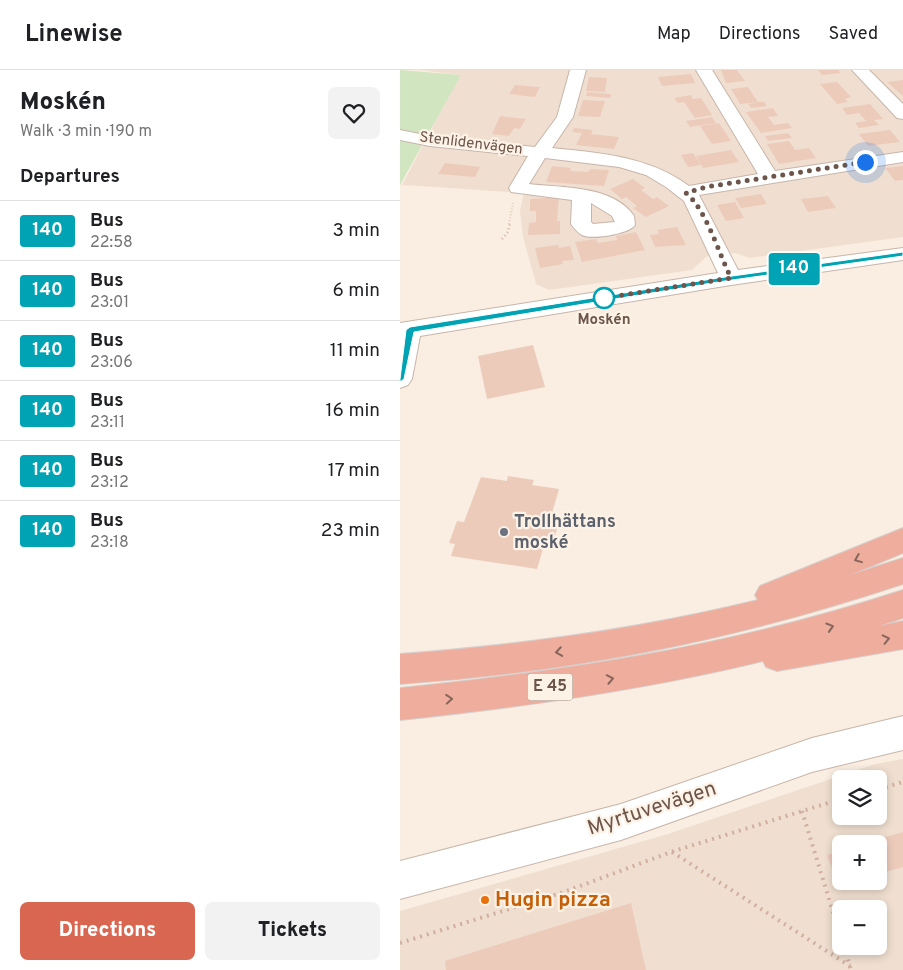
<!DOCTYPE html>
<meta charset="utf-8">
<style>
:root{--surface:#fff;--page:#f2f2f2;--text:#202124;--muted:#757577;--line:#e0e0e0;--accent:#d86651}
body{margin:0;font-family:Overpass,sans-serif;background:var(--page);color:var(--text);height:100vh;display:flex;flex-direction:column;font-size:19px;white-space:nowrap}
*{box-sizing:border-box;margin:0}
p{font-size:16px;color:var(--muted)}
.icon{flex:none;width:28px;height:28px;fill:none;stroke:currentColor;stroke-width:2;stroke-linecap:round;stroke-linejoin:round}
.map{position:relative;flex:1;overflow:hidden}
.details{display:flex;flex-direction:column;background:var(--surface);width:400px}
.details>*{flex:none}
.badge{padding:0 10px;border-radius:4px;font-size:18px;line-height:32px}
.fabs{position:absolute;left:432px;top:700px;display:grid;gap:10px}
.fabs a{display:grid;place-items:center;width:55px;height:55px;border-radius:8px;background:var(--surface);box-shadow:0 2px 8px #0003;font-size:25px}
.you{position:absolute;width:25px;height:25px;margin:-12px;border:4px solid #fff;border-radius:50%;background:#1a73e8;box-shadow:0 0 0 8px #1a73e833}
.map>.badge{position:absolute;translate:-50% -50%;box-shadow:0 0 0 2px #fff}
h2{padding:0 20px;font-size:19px;line-height:45px}
.round{display:grid;place-items:center;flex:none;width:52px;height:52px;border-radius:8px;background:var(--page)}
.summary{display:flex;align-items:center;justify-content:space-between;height:85px;padding:0 20px}
h1{font-size:24px;font-weight:800;line-height:38px}
.primary-button{display:flex;gap:10px;margin-top:auto;padding:10px 20px}
.primary-button a{flex:1;height:58px;border-radius:8px;background:var(--accent);color:#fff;font-size:20px;font-weight:800;line-height:58px;text-align:center}
.primary-button a+a{background:var(--page);color:var(--text)}
ul{padding:0;list-style:none}
li{display:flex;align-items:center;gap:15px;height:60px;padding:0 20px;border-top:1px solid var(--line)}
li div{flex:1}
li b{display:block;font-size:19px}
li em{font-style:normal}
li .badge{min-width:55px;font-weight:700;text-align:center}
header{display:flex;align-items:center;gap:30px;box-sizing:border-box;height:70px;padding:0 25px;background:var(--surface);border-bottom:1px solid var(--line)}
header strong{font-size:24px}
nav{display:flex;gap:28px;margin-inline-start:auto;font-size:18px}
main{display:flex;flex:1;min-height:0}
.map>svg:first-child{display:block}
.residential{fill:#f0dfd0;fill-rule:evenodd}
.green{fill:#d2e5c1}
.building{fill:#eccbbb}
.lines{fill:none;stroke-linecap:round;stroke-linejoin:round}
.minor-casing{stroke:#c8b5aa;stroke-width:2}
.highway-casing{stroke:#d6cfcd;stroke-width:2}
.path-far2{stroke:#d0af9f;stroke-width:2;stroke-dasharray:0.5 2.5;stroke-linecap:butt}
.path-far1{stroke:#d0af9f;stroke-width:2.5;stroke-dasharray:1 3;stroke-linecap:butt}
.path{stroke:#d0af9f;stroke-width:4;stroke-dasharray:2 5;stroke-linecap:butt}
.minor{fill:#fff;fill-rule:evenodd}
.highway{fill:#eead9d;fill-rule:evenodd}
.oneway{stroke:#87675b}
.line{fill:#00a3b4;stroke:#fff}
.walk{stroke:#6d554b;stroke-width:5;stroke-dasharray:0 9}
.stop-dot{fill:#fff;stroke:#00a3b4;stroke-width:2.5}
.worship-dot{fill:#6b7280;stroke:#fdf2e6;stroke-width:2}
.food-dot{fill:#e8710a;stroke:#fdf2e6;stroke-width:2}
.labels{text-anchor:middle;dominant-baseline:central;stroke-width:4.5;stroke-linejoin:round;paint-order:stroke}
.far-street-label{font-size:15px;fill:#6d554b;stroke:#fdf2e6}
.far-stop-label{font-size:15px;font-weight:bold;fill:#6d554b;stroke:#fdf2e6}
.shield{fill:#fdf2e6;stroke:#98847a;stroke-width:1}
.shield-label{font-size:16px;font-weight:bold;fill:#6d554b}
.worship-label{font-size:18px;font-weight:bold;fill:#5b616d;stroke:#fdf2e6;text-anchor:start}
.near-street-label{font-size:21px;fill:#6d554b;stroke:#fdf2e6}
.near-food-label{font-size:21px;font-weight:bold;fill:#c56008;stroke:#fdf2e6;text-anchor:start}
</style>
<header>
<strong>Linewise</strong>
<nav><a>Map</a><a>Directions</a><a>Saved</a></nav>
</header>
<main>
<section class="details">
<div class="summary"><div><h1>Moskén</h1><p>Walk · 3 min · 190 m</p></div><a class="round"><svg class="icon" aria-label="heart" viewBox="0 0 24 24"><path d="M12 20l-8-8c-3-5 5-10 8-4 3-6 11-1 8 4z"/></svg></a></div>
<h2>Departures</h2>
<ul>
<li><span class="badge" style="background:#00a3b4;color:#fff">140</span><div><b>Bus</b><p>22:58</p></div><em>3 min</em></li>
<li><span class="badge" style="background:#00a3b4;color:#fff">140</span><div><b>Bus</b><p>23:01</p></div><em>6 min</em></li>
<li><span class="badge" style="background:#00a3b4;color:#fff">140</span><div><b>Bus</b><p>23:06</p></div><em>11 min</em></li>
<li><span class="badge" style="background:#00a3b4;color:#fff">140</span><div><b>Bus</b><p>23:11</p></div><em>16 min</em></li>
<li><span class="badge" style="background:#00a3b4;color:#fff">140</span><div><b>Bus</b><p>23:12</p></div><em>17 min</em></li>
<li><span class="badge" style="background:#00a3b4;color:#fff">140</span><div><b>Bus</b><p>23:18</p></div><em>23 min</em></li>
</ul>
<div class="primary-button"><a>Directions</a><a>Tickets</a></div>
</section>
<div class="map">
<svg width="503" height="900" viewBox="0 0 503 900">
<rect width="100%" height="100%" fill="#f9eee1"/>
<!-- residential -->
<g class="residential">
<path d="M20,0H503V167L350,188L335,183L307,186L292,200L149,220L136,214L123,167L120,141L124,123L2,115L60,5Z"/>
<path d="M503,689V900H0V841L268,764L475,694ZM441,709H479V746H441ZM441,774H479V811H441ZM441,839H479V876H441Z"/>
</g>
<!-- green -->
<path class="green" d="M0,0L61,5L0,115Z"/>
<!-- building -->
<g class="building">
<path d="M321,0H337L345,11L326,13Z"/>
<path d="M418,0H438L441,3L422,5Z"/>
<path d="M291,4L295,13L262,16L258,7Z"/>
<path d="M189,7L207,8L205,22L186,21Z"/>
<path d="M503,10V26L487,12Z"/>
<path d="M437,12L451,27L445,29L448,32L437,34L420,14Z"/>
<path d="M115,15L140,17L135,27L109,24Z"/>
<path d="M348,17L358,32L340,34L331,19Z"/>
<path d="M187,22L211,24L210,28L186,26Z"/>
<path d="M291,25L293,29L301,28L312,45L295,48L284,32L278,33L274,28Z"/>
<path d="M183,30L205,31L200,47L178,46Z"/>
<path d="M359,32H364L367,36L351,38L348,34Z"/>
<path d="M470,34L483,49L474,50L479,55L459,58L455,53L466,51L459,43L447,45L442,38Z"/>
<path d="M373,38L378,46L368,47L374,55L388,53L392,58L361,63L346,42Z"/>
<path d="M100,46L126,49L120,59L114,58L109,66L92,64Z"/>
<path d="M312,47L316,53L290,57L286,51Z"/>
<path d="M319,53L331,71L312,74L300,56Z"/>
<path d="M174,58L193,60L191,64L219,67L214,79L176,75L182,63L172,62Z"/>
<path d="M490,60L500,72L468,76L459,64Z"/>
<path d="M388,63L392,68L368,71L365,66Z"/>
<path d="M389,71L395,80L409,78L416,88L379,94L367,74Z"/>
<path d="M331,80L339,92L303,98L296,86Z"/>
<path d="M293,83L301,95L288,97L281,85Z"/>
<path d="M45,93L80,97L75,107L38,104Z"/>
<path d="M152,96L171,98L170,101L188,102L190,99L209,100L204,116L146,112Z"/>
<path d="M503,96V110L495,111L485,98Z"/>
<path d="M233,109L245,118L241,120L253,129L257,127L269,136L246,147L233,138L237,136L226,127L222,129L210,119Z"/>
<path d="M361,124L367,134L341,138L335,128Z"/>
<path d="M428,126L436,138L408,142L401,129Z"/>
<path d="M159,127L157,151H160V164L128,165L129,153L136,152V141H130V129Z"/>
<path d="M335,132L344,148L326,151L317,135Z"/>
<path d="M277,157L286,175L255,177L250,165L259,164L257,160Z"/>
<path d="M236,162L245,180L182,192L175,172L196,169L198,173L217,170L216,166Z"/>
<path d="M158,175L159,178L170,176L174,190L162,191L163,194L140,198L135,178Z"/>
<path d="M133,275L145,317L87,329L78,286Z"/>
<path d="M108,406L134,410L132,415L159,419L150,450L159,451L153,474L145,472L137,499L51,486L55,474L49,473L57,451L64,452L81,407L107,411Z"/>
<path d="M503,762V797L479,804V774L465,773Z"/>
<path d="M441,781V811L453,812L439,816L427,785Z"/>
<path d="M231,833L246,900H46L45,891Z"/>
</g>
<g class="lines">
<!-- minor casing -->
<g class="minor-casing">
<g id="minor">
<path d="M170,0H186L173,47L152,78C199,83 249,86 289,116L358,104L296,0H312L375,101L503,82V92L299,125L338,200L503,178V190L331,215L20,266L12,309L8,315L0,318V253L318,203L284,131L266,117L246,105L219,97L145,88L129,114C162,118 213,115 234,146L235,155C229,164 192,170 182,165C178,163 174,158 171,154L172,130L111,122L109,118L128,86L30,76L0,70V60L30,66L135,77L157,47ZM191,133L212,146L215,152L193,154L191,152Z"/>
<path d="M452,0H469L503,34V49L497,48Z"/>
<path d="M503,646V680L412,702L221,770L0,829V791L221,734L412,668Z"/>
</g>
</g>
<!-- highway casing -->
<g class="highway-casing">
<g id="highway">
<path d="M503,458V483L450,505L503,488V514C335,570 176,602 0,614V584C121,575 240,559 358,530L355,525L360,516Z"/>
<path d="M503,520V548L479,556L503,551V579L377,601L366,597L363,591C244,620 123,637 0,650V618C175,600 335,575 503,520Z"/>
</g>
</g>
<!-- path-far2 -->
<path class="path-far2" d="M109,154L113,133"/>
<!-- path-far1 -->
<path class="path-far1" d="M102,169L108,162L110,153"/>
<!-- path -->
<g class="path">
<path d="M479,719L503,712"/>
<path d="M402,741L441,868"/>
<path d="M272,782L450,896"/>
<path d="M0,873L164,822L271,782L441,729"/>
<path d="M444,876L451,900"/>
</g>
<!-- minor -->
<use href="#minor" class="minor"/>
<!-- highway -->
<use href="#highway" class="highway"/>
</g>
<!-- one-way arrows -->
<defs><path id="oneway-chevron" d="M-2-3.5L2.5 0L-2 3.5" fill="none" stroke-width="1.6" stroke-linecap="round" stroke-linejoin="round" transform="scale(1.25)"/></defs>
<g class="oneway">
<use href="#oneway-chevron" transform="translate(458 489) rotate(158)"/>
<use href="#oneway-chevron" transform="translate(430 557) rotate(-17)"/>
<use href="#oneway-chevron" transform="translate(486 569) rotate(-13)"/>
<use href="#oneway-chevron" transform="translate(159 582) rotate(171)"/>
<use href="#oneway-chevron" transform="translate(210 609) rotate(-11)"/>
<use href="#oneway-chevron" transform="translate(49 629) rotate(-5)"/>
</g>
<!-- line -->
<path class="line" d="M503,182V186L318,212L14,262L4,309L0,312V309L6,260L10,257L318,208Z"/>
<g class="lines">
<!-- walk -->
<path class="walk" d="M204,228L331,208C319,184 306,139 286,123L306,117L465,92"/>
</g>
<!-- markers -->
<circle class="stop-dot" cx="204" cy="228" r="10"/>
<circle class="worship-dot" cx="104" cy="462" r="5"/>
<circle class="food-dot" cx="85" cy="830" r="5"/>
<g class="labels">
<!-- far-street labels -->
<g class="far-street-label">
<text transform="translate(71 74) rotate(7)">Stenlidenvägen</text>
</g>
<!-- far-stop labels -->
<g class="far-stop-label">
<text x="204" y="250">Moskén</text>
</g>
<!-- shield labels -->
<rect class="shield" x="127.5" y="603.5" width="45" height="27" rx="4"/>
<g class="shield-label">
<text x="150" y="617">E 45</text>
</g>
<!-- worship labels -->
<g class="worship-label">
<text x="114" y="452">Trollhättans<tspan x="114" dy="21">moské</tspan></text>
</g>
<!-- near-street labels -->
<g class="near-street-label">
<text transform="translate(252 739) rotate(-18)">Myrtuvevägen</text>
</g>
<!-- near-food labels -->
<g class="near-food-label">
<text x="95" y="830">Hugin pizza</text>
</g>
</g>
</svg>
<div class="fabs">
<a><svg class="icon" aria-label="layers" viewBox="0 0 24 24"><path d="M12 4l9 5-9 5-9-5zM3 14l9 5 9-5"/></svg></a>
<a>+</a>
<a>−</a>
</div>
<div class="you" style="left:465px;top:92px"></div>
<b class="badge" style="left:394px;top:199px;background:#00a3b4;color:#fff">140</b>
</div>
</main>
